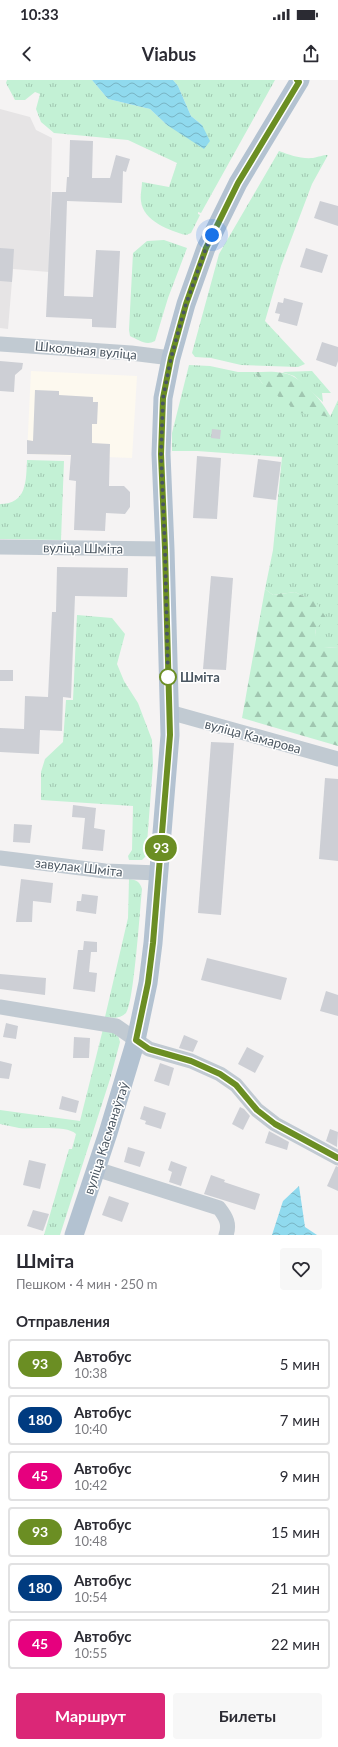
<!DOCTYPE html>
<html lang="ru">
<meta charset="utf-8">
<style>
:root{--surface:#fff;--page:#f7f7f7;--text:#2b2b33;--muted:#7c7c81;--line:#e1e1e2;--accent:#db2777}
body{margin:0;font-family:Lato,sans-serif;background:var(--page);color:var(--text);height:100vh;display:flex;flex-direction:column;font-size:15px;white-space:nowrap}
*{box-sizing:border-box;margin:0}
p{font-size:13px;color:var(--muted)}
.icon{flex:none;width:22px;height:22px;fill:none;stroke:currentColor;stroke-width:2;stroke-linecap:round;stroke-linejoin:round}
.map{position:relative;height:1155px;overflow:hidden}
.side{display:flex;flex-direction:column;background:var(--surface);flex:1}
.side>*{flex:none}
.badge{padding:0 8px;border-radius:13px;font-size:14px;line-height:26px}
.you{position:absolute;width:20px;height:20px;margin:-10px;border:3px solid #fff;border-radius:50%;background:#1a73e8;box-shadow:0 0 0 6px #1a73e833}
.map>.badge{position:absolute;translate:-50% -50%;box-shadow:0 0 0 2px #fff}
h2{padding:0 16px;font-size:15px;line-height:36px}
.round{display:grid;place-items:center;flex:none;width:42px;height:42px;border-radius:4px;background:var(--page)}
.summary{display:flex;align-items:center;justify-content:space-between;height:68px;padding:0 16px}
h1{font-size:19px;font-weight:700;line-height:30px}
.button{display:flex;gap:8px;margin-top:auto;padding:8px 16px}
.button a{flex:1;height:46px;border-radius:4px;background:var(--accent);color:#fff;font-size:16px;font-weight:700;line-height:46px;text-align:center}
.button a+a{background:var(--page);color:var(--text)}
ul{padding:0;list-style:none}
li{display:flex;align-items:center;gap:12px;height:50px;margin:0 8px 6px;padding:0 8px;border:2px solid var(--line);border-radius:4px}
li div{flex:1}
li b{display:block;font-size:15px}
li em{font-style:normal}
li .badge{min-width:44px;font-weight:700;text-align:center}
.status{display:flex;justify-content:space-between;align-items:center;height:28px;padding:0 20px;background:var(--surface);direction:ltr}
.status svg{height:11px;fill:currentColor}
header{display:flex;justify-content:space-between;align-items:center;height:52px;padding:0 16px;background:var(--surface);font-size:18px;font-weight:700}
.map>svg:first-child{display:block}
.commercial{fill:#fdf9ef}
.education{fill:#e6e4e5}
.grass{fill:url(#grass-tufts)}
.forest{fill:url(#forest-firs)}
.water{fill:url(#water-waves)}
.building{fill:#cdcfd5}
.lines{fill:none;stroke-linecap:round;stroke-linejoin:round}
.minor{stroke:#c1cad2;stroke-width:15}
.major{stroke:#b3c2d1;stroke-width:19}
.line-casing{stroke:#fff;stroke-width:9}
.line{stroke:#6b8e23;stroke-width:6}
.walk{stroke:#4a5661;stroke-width:4;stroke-dasharray:0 7.2}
.stop-dot{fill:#fff;stroke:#6b8e23;stroke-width:2}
.labels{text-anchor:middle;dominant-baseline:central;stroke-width:3;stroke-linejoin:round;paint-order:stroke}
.street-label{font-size:13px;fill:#4a5661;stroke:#fff}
.stop-label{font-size:13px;font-weight:bold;fill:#4a5661;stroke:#fff;text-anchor:start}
</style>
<div class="status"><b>10:33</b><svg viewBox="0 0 49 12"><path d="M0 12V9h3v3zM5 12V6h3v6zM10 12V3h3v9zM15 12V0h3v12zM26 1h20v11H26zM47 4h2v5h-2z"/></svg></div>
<header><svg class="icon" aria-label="back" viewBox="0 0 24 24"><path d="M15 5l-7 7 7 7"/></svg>Viabus<svg class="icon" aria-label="share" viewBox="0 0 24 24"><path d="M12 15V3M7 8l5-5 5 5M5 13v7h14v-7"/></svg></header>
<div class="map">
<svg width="338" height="1155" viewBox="0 0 338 1155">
<defs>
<pattern id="grass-tufts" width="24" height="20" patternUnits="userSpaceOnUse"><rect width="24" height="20" fill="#c3f1d5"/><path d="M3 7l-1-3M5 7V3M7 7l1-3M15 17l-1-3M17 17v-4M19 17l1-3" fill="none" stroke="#a0c6b0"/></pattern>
<pattern id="forest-firs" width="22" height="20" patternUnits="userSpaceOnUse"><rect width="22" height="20" fill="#c3f1d5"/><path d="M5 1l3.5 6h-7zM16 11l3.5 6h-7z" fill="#a0c6b0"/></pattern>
<pattern id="water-waves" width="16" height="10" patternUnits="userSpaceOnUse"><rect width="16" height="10" fill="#90daee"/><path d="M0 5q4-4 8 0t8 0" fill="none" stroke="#78b4c4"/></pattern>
</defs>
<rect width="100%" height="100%" fill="#f5f3f3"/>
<!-- commercial -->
<path class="commercial" d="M31,291L137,296L132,378L27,374Z"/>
<!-- education -->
<path class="education" d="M0,29L30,37L36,50L52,58L49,192L13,189L8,249L0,248Z"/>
<!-- grass -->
<g class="grass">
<path d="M7,0H92L108,19L150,29L167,45H202L191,36L178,6L173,0H275L201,133L198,132V134L200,135L191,153L186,155C170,151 143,141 141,121C140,115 142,108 142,102L169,107L177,83L128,60L54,53L41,42L36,29L40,14L35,12L25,20H15L6,3Z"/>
<path d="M279,71C290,75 300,79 313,78C319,77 322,75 328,75L312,104L281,186L265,241L305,284L298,287L241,285L211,278L195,277L192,273L219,174Z"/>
<path d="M164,160L187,168L168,218L155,261C146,266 139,260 130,256L129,250L133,173L147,161Z"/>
<path d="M189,285L210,286L238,292H254L262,303L330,337L338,320V567L324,568L315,555L316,548L305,517L295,512L273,515L265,509L273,470L282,377L197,371H172V353Z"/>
<path d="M312,291L331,313H322L323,322L294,296L282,292Z"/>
<path d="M27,380L64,381L61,460L0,459V424C27,424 26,401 27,380Z"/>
<path d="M77,535L112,538L125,554L117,584L124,601L138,623L152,660L153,685L146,776L142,780H129L128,776L132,770L133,726L41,720V692L45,679L63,662L66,620H73Z"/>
<path d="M129,799C137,800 140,802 142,809C140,828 134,923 126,933C120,939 113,938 105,937L128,838Z"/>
<path d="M103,949L114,951L118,955L120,962L110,999L60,1155H44L69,1069H72L76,1054C68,1045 32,1049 19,1048C13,1047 6,1045 0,1044V1030L80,1041Z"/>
</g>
<!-- forest -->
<g class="forest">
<path d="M254,292C263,292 274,291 283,293C302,296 322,321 331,337L299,333L262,303Z"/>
<path d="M265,509L273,515L295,512L305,517L312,516L327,539L316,548L315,555L324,558V568L338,567V666L242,638Z"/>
</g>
<!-- water -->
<g class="water">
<path d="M92,0H173L178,6L191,36L202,45L210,61L204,69L167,45L150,29L108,19Z"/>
<path d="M299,1106L305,1147L317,1155H272L283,1121Z"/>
</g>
<!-- building -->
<g class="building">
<path d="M70,60L93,61L92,98H110L116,75L130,79L126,92L123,91L122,123L67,121L64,216L93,217L96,170L120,171L116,248L92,247V239L46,237L52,112H66L67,97H69Z"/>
<path d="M320,121L338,126V146L314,138Z"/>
<path d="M0,168L14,169L12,202L0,201Z"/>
<path d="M306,168L328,175L322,193L300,187Z"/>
<path d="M284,218L303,223L297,246L278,241L280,234L275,233L278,222L283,223Z"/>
<path d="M322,262L338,267V281L336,287L316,280Z"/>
<path d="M0,281L23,283L22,289L15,295L14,312L0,311Z"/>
<path d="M35,310L59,311V315L93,317V322H98L97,344H92V363L110,364L109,406H124L130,412V427L125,434L106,433L105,451L74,450L76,401L69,400L71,375L27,374V360L33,361Z"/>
<path d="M212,349L221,350L220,359L211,358Z"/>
<path d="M197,376L221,378L217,439L193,438Z"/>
<path d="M258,379L281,382L276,420L253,417Z"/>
<path d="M57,487L128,488L127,517L75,516L71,618L63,617L62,651L40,650L39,674L0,672V648L24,649L25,616L48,617L52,532H56Z"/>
<path d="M211,496L233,498L226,590L203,589Z"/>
<rect x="0" y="590" width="13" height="11"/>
<path d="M211,662L234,663L221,835L198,833Z"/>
<path d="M325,698L338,699V781L319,779Z"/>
<path d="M73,725L96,728L94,748L105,750L103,771L82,769L85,738L72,737Z"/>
<path d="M14,744L32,745L30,763L13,762Z"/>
<path d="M21,799L53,803L51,823L33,821L32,842H16Z"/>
<path d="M82,814L98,816L96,834L76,831L77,821H81Z"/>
<path d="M84,861L97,862V872H91L89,892L97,893L95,912L73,909L78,870H83Z"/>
<path d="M207,878L287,898L281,920L201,900Z"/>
<path d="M0,894L46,898L45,915L0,909Z"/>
<path d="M326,911L338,915V936L320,931Z"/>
<path d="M6,943L18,946L16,959L3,957Z"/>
<path d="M184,955L198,961L193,972L179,968Z"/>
<path d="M74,957L90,958L89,978H73Z"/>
<path d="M247,967L264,976L255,993L238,984Z"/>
<path d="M0,981L12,984L9,999L0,998Z"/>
<path d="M160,983L174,988L169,1006L154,1001Z"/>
<path d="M62,1016L79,1021L76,1033L59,1029Z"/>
<path d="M144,1026L166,1033L161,1049L145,1044L146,1041L140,1039Z"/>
<path d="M240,1027L244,1029L250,1036L243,1050L232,1044Z"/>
<path d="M330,1049L338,1052L337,1067L326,1061Z"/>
<path d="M269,1051L289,1062L287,1070L265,1063Z"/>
<path d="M128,1067L145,1072L140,1087L124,1082Z"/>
<path d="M29,1080L46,1084L40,1109L23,1105Z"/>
<path d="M171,1081L187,1087L181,1106L169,1102L172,1092L168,1090Z"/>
<path d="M336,1086L338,1087V1111L327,1106Z"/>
<path d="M211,1095L225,1100L224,1102L260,1114L255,1130L204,1114Z"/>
<path d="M109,1116L129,1123L122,1142L102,1135Z"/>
<path d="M33,1130L49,1134L43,1151L27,1146Z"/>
</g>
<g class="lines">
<!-- minor -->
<g class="minor">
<path d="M0,264L131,273L171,278"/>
<path d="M0,467L165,469"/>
<path d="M169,632L338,679"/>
<path d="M0,778L105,791L159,793"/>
<path d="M0,927L116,946L149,969L191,981L220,994L236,1005L257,1030L275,1044L338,1078"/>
<path d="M96,1089L219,1128C226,1137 230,1144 226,1155"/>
</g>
<!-- major -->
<path class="major" d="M74,1155L108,1053L136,960L148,903L153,863L170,655L165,469L161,374L163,318L171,278L186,224L206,168L238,103L300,0"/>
</g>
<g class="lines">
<!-- line casing -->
<g class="line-casing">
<path id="line" d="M297,0L299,2L238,103L206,168L186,224L171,278L163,318L161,374L165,469L170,655L153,863L148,903L136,960L149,969L191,981L220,994L236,1005L257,1030L275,1044L338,1078"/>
</g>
<!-- line -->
<use href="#line" class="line"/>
<!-- walk -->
<path class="walk" d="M168,597L165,469L161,374L163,318L171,278L186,224L206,168L212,155"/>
</g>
<!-- markers -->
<circle class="stop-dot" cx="168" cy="597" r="8"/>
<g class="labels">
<!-- street labels -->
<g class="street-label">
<text transform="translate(86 270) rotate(5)">Школьная вуліца</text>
<text transform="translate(83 468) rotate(1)">вуліца Шміта</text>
<text transform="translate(253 656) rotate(15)">вуліца Камарова</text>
<text transform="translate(79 787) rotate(6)">завулак Шміта</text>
<text transform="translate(106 1058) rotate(-72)">вуліца Касманаўтаў</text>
</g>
<!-- stop labels -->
<g class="stop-label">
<text x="180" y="597">Шміта</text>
</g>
</g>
</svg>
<div class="you" style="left:212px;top:155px"></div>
<b class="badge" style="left:161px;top:768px;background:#6b8e23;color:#fff">93</b>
</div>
<section class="side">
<div class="summary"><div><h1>Шміта</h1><p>Пешком · 4 мин · 250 m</p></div><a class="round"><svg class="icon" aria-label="heart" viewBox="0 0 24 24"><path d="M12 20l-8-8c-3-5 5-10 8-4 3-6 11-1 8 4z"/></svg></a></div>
<h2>Отправления</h2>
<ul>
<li><span class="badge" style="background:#6b8e23;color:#fff">93</span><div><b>Автобус</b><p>10:38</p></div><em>5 мин</em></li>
<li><span class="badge" style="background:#003b80;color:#fff">180</span><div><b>Автобус</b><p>10:40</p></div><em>7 мин</em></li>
<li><span class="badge" style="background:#e6007e;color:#fff">45</span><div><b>Автобус</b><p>10:42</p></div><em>9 мин</em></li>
<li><span class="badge" style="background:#6b8e23;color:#fff">93</span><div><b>Автобус</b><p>10:48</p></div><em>15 мин</em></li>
<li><span class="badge" style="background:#003b80;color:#fff">180</span><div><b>Автобус</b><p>10:54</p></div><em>21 мин</em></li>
<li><span class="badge" style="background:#e6007e;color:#fff">45</span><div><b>Автобус</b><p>10:55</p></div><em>22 мин</em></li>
</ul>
<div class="button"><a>Маршрут</a><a>Билеты</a></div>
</section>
